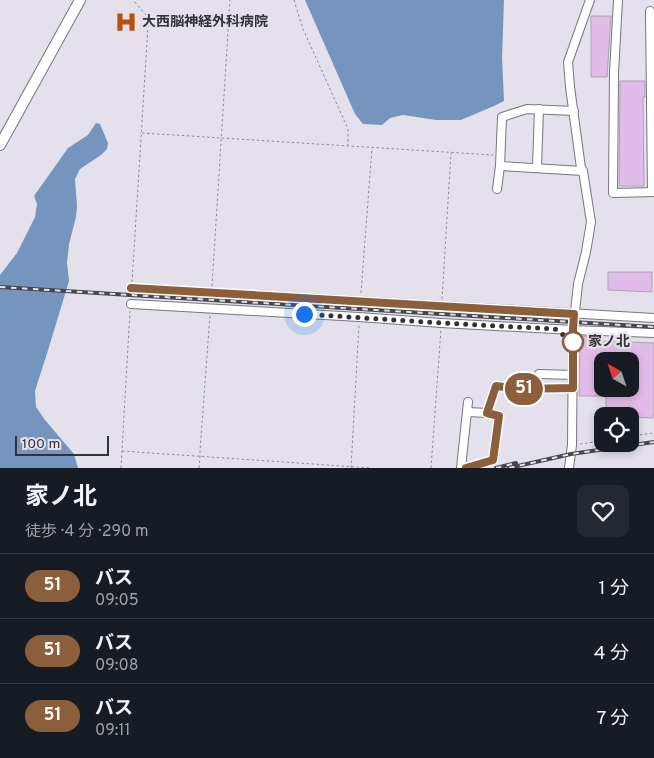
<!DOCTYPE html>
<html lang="ja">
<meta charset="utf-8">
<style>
:root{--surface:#171b24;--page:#242831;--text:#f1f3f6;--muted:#9ea1a6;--line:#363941}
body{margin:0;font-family:Overpass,"Noto Sans JP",sans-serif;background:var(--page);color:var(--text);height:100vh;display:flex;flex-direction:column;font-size:19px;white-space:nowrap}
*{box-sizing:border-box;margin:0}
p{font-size:16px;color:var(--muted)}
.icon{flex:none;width:28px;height:28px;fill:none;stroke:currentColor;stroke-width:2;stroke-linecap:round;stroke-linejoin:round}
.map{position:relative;height:468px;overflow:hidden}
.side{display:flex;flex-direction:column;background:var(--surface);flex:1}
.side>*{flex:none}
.badge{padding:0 10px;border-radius:16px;font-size:18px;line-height:32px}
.needle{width:32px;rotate:320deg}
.buttons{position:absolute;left:594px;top:352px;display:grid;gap:10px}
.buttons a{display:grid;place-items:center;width:45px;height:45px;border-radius:10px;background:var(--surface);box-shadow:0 2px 8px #0003;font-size:25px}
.scale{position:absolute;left:15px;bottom:12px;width:94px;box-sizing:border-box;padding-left:5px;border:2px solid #333236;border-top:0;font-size:14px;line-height:18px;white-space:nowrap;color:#333236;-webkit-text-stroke:4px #e4e1ec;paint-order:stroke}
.you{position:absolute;width:25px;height:25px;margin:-12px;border:4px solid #fff;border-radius:50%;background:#1a73e8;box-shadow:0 0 0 8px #1a73e833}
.map>.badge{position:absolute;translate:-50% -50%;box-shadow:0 0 0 2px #fff}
.round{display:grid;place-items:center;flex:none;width:52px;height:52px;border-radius:10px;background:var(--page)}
.head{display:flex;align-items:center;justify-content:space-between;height:85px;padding:0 25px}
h1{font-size:24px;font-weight:700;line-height:38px}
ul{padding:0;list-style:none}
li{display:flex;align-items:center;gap:15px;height:65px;padding:0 25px;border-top:1px solid var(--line)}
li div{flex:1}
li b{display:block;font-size:19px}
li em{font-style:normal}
li .badge{min-width:55px;font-weight:700;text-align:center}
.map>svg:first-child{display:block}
.water{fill:#7594be}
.building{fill:#e2bce8;stroke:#aaa3ac;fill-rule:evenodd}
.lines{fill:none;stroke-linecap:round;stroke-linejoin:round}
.minor-casing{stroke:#78757f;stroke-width:10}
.major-casing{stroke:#78757f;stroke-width:12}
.path{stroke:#8c8a91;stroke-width:1;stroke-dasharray:2.5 2.5;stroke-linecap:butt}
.minor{stroke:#fff;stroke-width:8}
.major{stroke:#fff;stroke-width:10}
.rail-casing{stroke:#47464a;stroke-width:4}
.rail{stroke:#e4e1ec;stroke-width:2;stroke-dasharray:5.5;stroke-linecap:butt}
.line-casing{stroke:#fff;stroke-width:11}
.line{stroke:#8b5e3c;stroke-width:8}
.walk{stroke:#333236;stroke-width:5;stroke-dasharray:0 9}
.stop-dot{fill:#fff;stroke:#8b5e3c;stroke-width:2.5}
.labels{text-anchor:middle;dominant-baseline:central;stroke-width:4.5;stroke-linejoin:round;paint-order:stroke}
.poi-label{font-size:14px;font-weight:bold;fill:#333236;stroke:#e4e1ec;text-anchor:start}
.stop-label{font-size:14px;font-weight:bold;fill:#333236;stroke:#e4e1ec;text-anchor:start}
</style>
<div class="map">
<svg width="654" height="468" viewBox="0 0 654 468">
<rect width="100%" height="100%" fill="#e4e1ec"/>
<!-- water -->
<g class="water">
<path d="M305,0H504L502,58L504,101L494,106L461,120H436L403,115L390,118L382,125L363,124L355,114Z"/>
<path d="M96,123L100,124L108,143L107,149L101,155L80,169L75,179L77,206L76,217L69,244L67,263L69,281L49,347L35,391L36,407L45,420L74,454L78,468H0V275L17,253L35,217L37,204L34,196L68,148L88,135Z"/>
</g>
<!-- building -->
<g class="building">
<path d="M591,16H611L607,77H591Z"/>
<path d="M620,81H645V97H643L644,186H619Z"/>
<path d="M608,272H652V292L608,290Z"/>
<path d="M580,336L601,337V341L654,343V415H653V418L630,417V416H606V396H579ZM602,361H630V389H602Z"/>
</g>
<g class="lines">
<!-- minor casing -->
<g class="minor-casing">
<g id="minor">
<path d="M618,0L614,73L613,193L654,192"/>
<path d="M650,11L652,192"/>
<path d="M574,111L527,109L502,117L500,166L583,171"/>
<path d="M537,168L539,109"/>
<path d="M497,189L500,166"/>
<path d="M131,288L654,318"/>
<path d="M131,304L359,317L441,323L573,330L654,333"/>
<path d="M539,374L573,375"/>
<path d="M487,413L496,386L520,389L573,388"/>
<path d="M461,468L468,402"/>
<path d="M466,468L493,460L499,416L487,413L468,412"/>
<path d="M569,468L572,445L573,330L578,284L586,252L591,222L583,171L581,168L570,87L568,62L590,0"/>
</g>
</g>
<!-- major casing -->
<g class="major-casing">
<path id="major" d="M0,145L80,0"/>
</g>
<!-- path -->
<g class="path">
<path d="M294,0L303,29L348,129V145"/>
<path d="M142,133L493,155"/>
<path d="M132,282L148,26L151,21L133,0"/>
<path d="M212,286L230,0"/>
<path d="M361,293L372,148"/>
<path d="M442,299L451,153"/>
<path d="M630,436L654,433"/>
<path d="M580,444L602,441"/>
<path d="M122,451L371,468"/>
<path d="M121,468L130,311"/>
<path d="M199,468L200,457V451L210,315"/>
<path d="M351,468L359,325"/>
<path d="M431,468L441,329"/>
</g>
<!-- minor -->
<use href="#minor" class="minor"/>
<!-- major -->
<use href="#major" class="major"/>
<!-- rail casing -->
<g class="rail-casing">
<g id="rail">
<path d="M0,287L654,327"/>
<path d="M496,468L516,463"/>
<path d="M509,468L571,454L654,442"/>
</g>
</g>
<!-- rail -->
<use href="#rail" class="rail"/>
</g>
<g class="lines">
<!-- line casing -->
<g class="line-casing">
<path id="line" d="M131,288L574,314L573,330V388L520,389L496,386L487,413L499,416L493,460L466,468"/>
</g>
<!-- line -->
<use href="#line" class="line"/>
<!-- walk -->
<path class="walk" d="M304,314L441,323L555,329L573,342"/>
</g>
<!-- icons -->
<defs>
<g id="hospital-bare" transform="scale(1.725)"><path d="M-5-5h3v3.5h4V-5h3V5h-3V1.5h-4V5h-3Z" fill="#b3530d" stroke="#e4e1ec" stroke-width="2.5" paint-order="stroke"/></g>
</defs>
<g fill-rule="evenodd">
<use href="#hospital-bare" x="126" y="22"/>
</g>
<!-- markers -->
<circle class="stop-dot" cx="573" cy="342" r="10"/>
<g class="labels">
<!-- poi labels -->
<g class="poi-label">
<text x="142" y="22">大西脳神経外科病院</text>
</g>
<!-- stop labels -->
<g class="stop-label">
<text x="588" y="342">家ノ北</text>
</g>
</g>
</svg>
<div class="buttons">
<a><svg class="needle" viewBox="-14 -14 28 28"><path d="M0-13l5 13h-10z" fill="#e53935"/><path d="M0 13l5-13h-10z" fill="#9ea1a6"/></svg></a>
<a><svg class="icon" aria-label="locate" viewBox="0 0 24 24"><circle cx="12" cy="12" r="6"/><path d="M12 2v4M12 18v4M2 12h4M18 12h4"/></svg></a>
</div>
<div class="scale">100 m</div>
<div class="you" style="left:304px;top:314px"></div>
<b class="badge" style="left:524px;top:389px;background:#8b5e3c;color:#fff">51</b>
</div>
<section class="side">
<div class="head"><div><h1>家ノ北</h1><p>徒歩 · 4 分 · 290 m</p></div><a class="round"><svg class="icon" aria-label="heart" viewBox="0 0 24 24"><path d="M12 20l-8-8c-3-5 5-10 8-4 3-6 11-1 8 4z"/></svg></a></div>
<ul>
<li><span class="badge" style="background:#8b5e3c;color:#fff">51</span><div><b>バス</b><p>09:05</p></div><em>1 分</em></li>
<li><span class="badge" style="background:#8b5e3c;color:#fff">51</span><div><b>バス</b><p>09:08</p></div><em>4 分</em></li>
<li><span class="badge" style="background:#8b5e3c;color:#fff">51</span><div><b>バス</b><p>09:11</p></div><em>7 分</em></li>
</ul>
</section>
